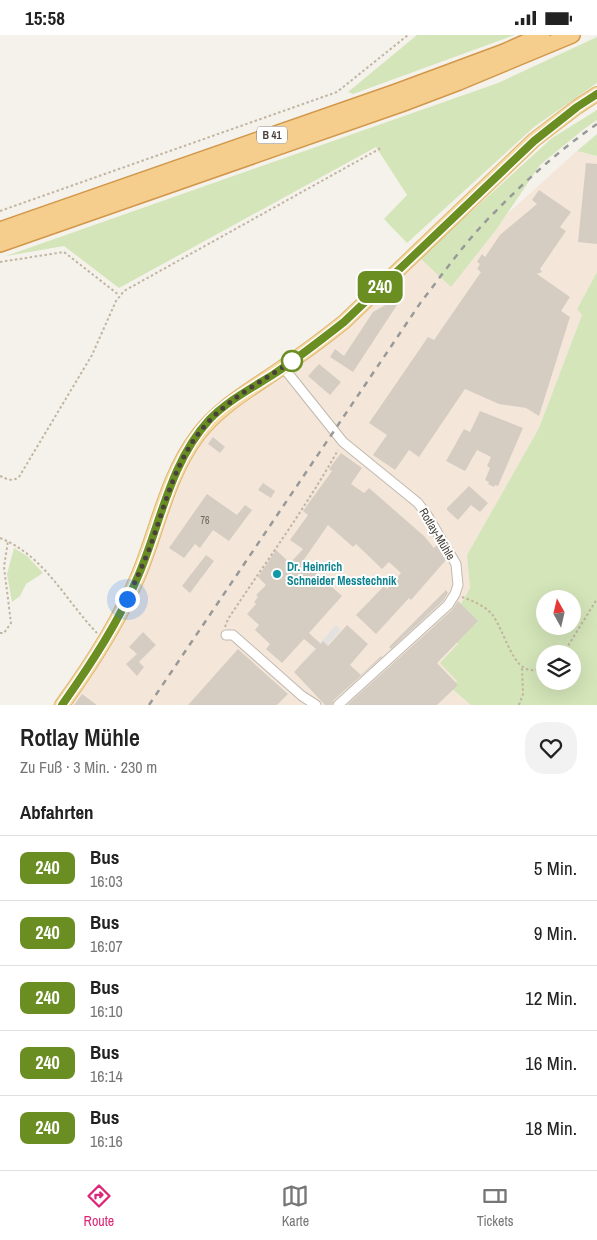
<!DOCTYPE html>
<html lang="de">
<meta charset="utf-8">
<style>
:root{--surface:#fff;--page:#f2f2f2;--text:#222;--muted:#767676;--line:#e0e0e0;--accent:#db2777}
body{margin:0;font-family:"Archivo Narrow",sans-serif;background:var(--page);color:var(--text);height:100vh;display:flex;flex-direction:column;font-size:19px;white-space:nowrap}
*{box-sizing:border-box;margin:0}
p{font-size:16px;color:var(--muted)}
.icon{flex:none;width:28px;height:28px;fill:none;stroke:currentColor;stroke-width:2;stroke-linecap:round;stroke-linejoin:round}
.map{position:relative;height:670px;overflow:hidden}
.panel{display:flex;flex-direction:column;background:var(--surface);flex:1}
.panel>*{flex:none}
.badge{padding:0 10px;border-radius:8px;font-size:18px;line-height:32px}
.needle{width:32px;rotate:352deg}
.buttons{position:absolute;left:536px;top:555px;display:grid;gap:10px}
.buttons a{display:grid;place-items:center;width:45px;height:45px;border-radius:50%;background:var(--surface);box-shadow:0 5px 20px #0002;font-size:25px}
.you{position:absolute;width:25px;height:25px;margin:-12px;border:4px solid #fff;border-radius:50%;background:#1a73e8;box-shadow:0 0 0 8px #1a73e833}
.map>.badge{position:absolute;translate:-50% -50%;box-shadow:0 0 0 2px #fff}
h2{padding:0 20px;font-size:19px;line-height:45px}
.round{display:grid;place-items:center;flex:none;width:52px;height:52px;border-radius:20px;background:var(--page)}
.headline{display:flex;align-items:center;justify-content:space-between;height:85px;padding:0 20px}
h1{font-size:24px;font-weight:600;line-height:38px}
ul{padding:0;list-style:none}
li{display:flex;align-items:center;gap:15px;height:65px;padding:0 20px;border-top:1px solid var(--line)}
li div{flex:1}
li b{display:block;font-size:19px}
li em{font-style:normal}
li .badge{min-width:55px;font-weight:700;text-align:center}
.status{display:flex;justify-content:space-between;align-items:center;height:35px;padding:0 25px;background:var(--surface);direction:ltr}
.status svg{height:14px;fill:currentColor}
.tab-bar{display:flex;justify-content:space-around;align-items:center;height:70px;border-top:1px solid var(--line);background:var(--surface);font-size:14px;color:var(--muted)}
.tab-bar a{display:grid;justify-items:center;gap:2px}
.tab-bar .on{color:var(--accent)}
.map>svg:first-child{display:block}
.commercial{fill:#f4e7da}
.green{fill:#d4e5b9;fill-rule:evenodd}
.parking{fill:#e4e2e0}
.building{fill:#d6cdc2}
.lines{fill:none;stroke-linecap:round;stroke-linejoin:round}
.minor-casing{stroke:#c0b9af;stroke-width:11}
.primary-casing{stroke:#dcb673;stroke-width:16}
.trunk-casing{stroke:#d29749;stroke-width:18}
.path{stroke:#c1b4a1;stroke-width:2;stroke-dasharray:2.5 2.5;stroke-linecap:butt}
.minor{stroke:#fff;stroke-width:9}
.primary{stroke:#f7daa3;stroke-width:14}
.trunk{stroke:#f5ce8e;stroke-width:15}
.rail{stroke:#999;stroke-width:2.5;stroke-dasharray:6 6;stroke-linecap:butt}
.line-casing{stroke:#fff;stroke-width:11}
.line{stroke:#6b8e23;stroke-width:8}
.walk{stroke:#49423a;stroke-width:5;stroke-dasharray:0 9}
.stop-dot{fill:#fff;stroke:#6b8e23;stroke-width:2.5}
.culture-dot{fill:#0f9aa8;stroke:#fff;stroke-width:2}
.labels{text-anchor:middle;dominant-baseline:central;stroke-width:4;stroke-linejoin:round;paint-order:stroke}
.number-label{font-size:10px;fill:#6c655c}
.shield{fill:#fff;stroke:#807b75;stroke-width:1}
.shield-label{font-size:11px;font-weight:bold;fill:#49423a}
.street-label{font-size:12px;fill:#49423a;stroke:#fff}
.culture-label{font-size:12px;font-weight:bold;fill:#0d838f;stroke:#fff;text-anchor:start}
</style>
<div class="status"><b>15:58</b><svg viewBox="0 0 49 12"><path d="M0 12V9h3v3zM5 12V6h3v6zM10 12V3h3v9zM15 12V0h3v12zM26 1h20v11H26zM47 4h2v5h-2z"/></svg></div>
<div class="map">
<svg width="597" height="670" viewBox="0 0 597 670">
<rect width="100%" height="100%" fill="#f5f2ec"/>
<!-- commercial -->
<path class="commercial" d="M577,116L597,121V237L577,274L582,280L539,393L467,520L470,553L458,574L457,646L450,652L471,670H52L96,607L140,521L174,426L195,391L210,377L295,318L335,286L410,213L451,251L496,195L508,178Z"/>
<!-- green -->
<g class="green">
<path d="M417,0H515L353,59L348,57Z"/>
<path d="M597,2V48L534,92L407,208L384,184L407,160L376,112L119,253L64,211L6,221L498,48Z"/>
<path d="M597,75V85L584,94L540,130L496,195L451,252L420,223L552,103Z"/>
<path d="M597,99V121L577,116Z"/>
<path d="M597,237V670H471L450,652L457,646L440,628L458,609L445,590L458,574L470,553L467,520L539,393L582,280L577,274ZM545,564H572V591H545ZM545,619H572V646H545Z"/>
<path d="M14,513L27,521L43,538L26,549L20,561L12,567L7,539Z"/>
</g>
<!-- parking -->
<path class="parking" d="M336,590L341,595L303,637L298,632Z"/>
<!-- building -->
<g class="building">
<path d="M586,128L597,129V209L578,207Z"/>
<path d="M539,155L571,177L560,192L566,196L540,234L542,237L537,239L570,262L561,276L570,282L539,381L526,373L499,369L465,354L419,422L409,415L395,435L373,420L387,400L369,388L428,302L434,305L481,237L477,234L480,229L477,227L482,219L485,222L500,200L537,169L532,165Z"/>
<path d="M391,267L397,270L353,337L330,322L335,314L344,321L373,277Z"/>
<path d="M319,329L341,347L330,360L308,341Z"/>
<path d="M480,376L523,393L498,451L495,450L494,452L488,449L489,447L485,445L490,433L487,431L491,422L477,415L465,436L446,426L464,394L470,397Z"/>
<path d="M213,402L225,412L220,418L208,409Z"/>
<path d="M341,418L362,433L351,449L364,458L369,453L424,501L434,513L437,510L446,525L411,565L409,563L376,599L356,580L384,551L387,554L401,538L389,527L382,534L356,509L353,512L328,490L303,526L342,561L309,598L321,609L323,606L328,611L347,590L368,609L350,630L361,640L381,621L382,622L334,665L332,670H325L294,637L316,614L304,604L282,628L266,614L270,609L255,595L259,590L247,579L256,569L254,567L258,562L256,560L266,550L258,542L276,515L290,528L303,514L290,505L308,480L303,476L332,436L329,434Z"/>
<path d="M263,448L275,456L271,463L258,455Z"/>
<path d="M469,451L488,468L480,477L471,470L458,485L447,475V473Z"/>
<path d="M207,459L237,480L245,470L252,475L229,506L213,495L200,513L195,509L184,523L169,513Z"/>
<path d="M206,520L214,526L190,558L182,551Z"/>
<path d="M446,555L448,558L443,566L391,614L389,612Z"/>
<path d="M458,566L478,586L437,628L458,650L437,670H347L452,575Z"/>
<path d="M143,597L156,610L139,627L144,632L137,641L126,629L137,619L129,612Z"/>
<path d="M238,614L288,659L277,670H188Z"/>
<path d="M82,659L97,670H74Z"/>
</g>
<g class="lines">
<!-- minor casing -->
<g class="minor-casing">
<g id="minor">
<path d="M283,332L343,407L418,468L427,480L456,529L458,550L455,559L448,570L338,670"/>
<path d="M226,600H233L302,661L316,670"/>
</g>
</g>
<!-- primary casing -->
<g class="primary-casing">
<path id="primary" d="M62,670C91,630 120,585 139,539C158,493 167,441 198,400C220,371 253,353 283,332C304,318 324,303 344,287L534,105L577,72L597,59"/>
</g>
<!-- trunk casing -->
<g class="trunk-casing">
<g id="trunk">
<path d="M0,195L396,57L504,17L542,0"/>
<path d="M0,209L401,69L459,47L572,0"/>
</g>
</g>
<!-- path -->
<g class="path">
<path d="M0,176L337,57L408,0"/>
<path d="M0,227L64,217L119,260"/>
<path d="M0,441C7,444 12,447 19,442L92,320L116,266L124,256L381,113"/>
<path d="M0,503C45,521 65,565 97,598"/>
<path d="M462,562C473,566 488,572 494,582C502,594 512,626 523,632C530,637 537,635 545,634"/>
<path d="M225,592L228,584C265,528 305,474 338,415"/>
<path d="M0,598H4L11,588L4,532L8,506"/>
<path d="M563,619L597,564"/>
<path d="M519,670L523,659L522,633"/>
</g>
<!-- minor -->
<use href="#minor" class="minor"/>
<!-- primary -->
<use href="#primary" class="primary"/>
<!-- trunk -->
<use href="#trunk" class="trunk"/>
<!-- rail -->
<path class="rail" d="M149,670L421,267C445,236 468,203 496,176C527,144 561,114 597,89"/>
</g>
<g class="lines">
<!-- line casing -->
<g class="line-casing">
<path id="line" d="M62,670C91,629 120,585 139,539C161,487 170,428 209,385C227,366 252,353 274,339C298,323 321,305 344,287L534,106L577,72L597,59"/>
</g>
<!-- line -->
<use href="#line" class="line"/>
<!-- walk -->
<path class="walk" d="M127,564C135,547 143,530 150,512C166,468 176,420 210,385C234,360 269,342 297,323L292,326"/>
</g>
<!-- markers -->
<circle class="stop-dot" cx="292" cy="326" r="10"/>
<circle class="culture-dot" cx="277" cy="539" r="5"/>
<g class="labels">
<!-- number labels -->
<g class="number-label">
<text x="205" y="485">76</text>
</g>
<!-- shield labels -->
<rect class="shield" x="257" y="91.5" width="30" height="17" rx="4"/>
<g class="shield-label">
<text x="272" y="100">B 41</text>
</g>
<!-- street labels -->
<g class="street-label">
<text transform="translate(437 499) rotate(59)">Rotlay-Mühle</text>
</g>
<!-- culture labels -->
<g class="culture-label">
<text x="287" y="532">Dr. Heinrich<tspan x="287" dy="14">Schneider Messtechnik</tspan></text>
</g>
</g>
</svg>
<div class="buttons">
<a><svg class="needle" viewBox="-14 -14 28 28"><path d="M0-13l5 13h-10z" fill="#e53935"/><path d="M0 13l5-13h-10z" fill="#767676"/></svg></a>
<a><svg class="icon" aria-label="layers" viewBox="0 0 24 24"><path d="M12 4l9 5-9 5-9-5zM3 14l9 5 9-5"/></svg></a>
</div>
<div class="you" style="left:127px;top:564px"></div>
<b class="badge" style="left:380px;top:252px;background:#6b8e23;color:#fff">240</b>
</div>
<section class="panel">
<div class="headline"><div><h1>Rotlay Mühle</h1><p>Zu Fuß · 3 Min. · 230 m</p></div><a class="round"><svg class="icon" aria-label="heart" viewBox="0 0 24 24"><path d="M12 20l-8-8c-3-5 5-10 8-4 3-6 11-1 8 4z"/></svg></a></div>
<h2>Abfahrten</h2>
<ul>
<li><span class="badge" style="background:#6b8e23;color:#fff">240</span><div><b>Bus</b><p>16:03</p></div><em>5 Min.</em></li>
<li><span class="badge" style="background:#6b8e23;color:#fff">240</span><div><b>Bus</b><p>16:07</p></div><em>9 Min.</em></li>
<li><span class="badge" style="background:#6b8e23;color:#fff">240</span><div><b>Bus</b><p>16:10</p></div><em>12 Min.</em></li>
<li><span class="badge" style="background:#6b8e23;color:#fff">240</span><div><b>Bus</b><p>16:14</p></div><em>16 Min.</em></li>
<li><span class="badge" style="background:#6b8e23;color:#fff">240</span><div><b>Bus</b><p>16:16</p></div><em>18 Min.</em></li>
</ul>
</section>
<nav class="tab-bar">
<a class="on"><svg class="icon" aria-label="directions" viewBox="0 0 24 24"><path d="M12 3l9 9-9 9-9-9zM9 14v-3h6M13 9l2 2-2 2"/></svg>Route</a>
<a><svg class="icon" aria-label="map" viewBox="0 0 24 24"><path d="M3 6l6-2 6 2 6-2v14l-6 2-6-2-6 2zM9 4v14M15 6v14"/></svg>Karte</a>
<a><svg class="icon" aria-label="tickets" viewBox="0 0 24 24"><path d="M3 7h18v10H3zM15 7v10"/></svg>Tickets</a>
</nav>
